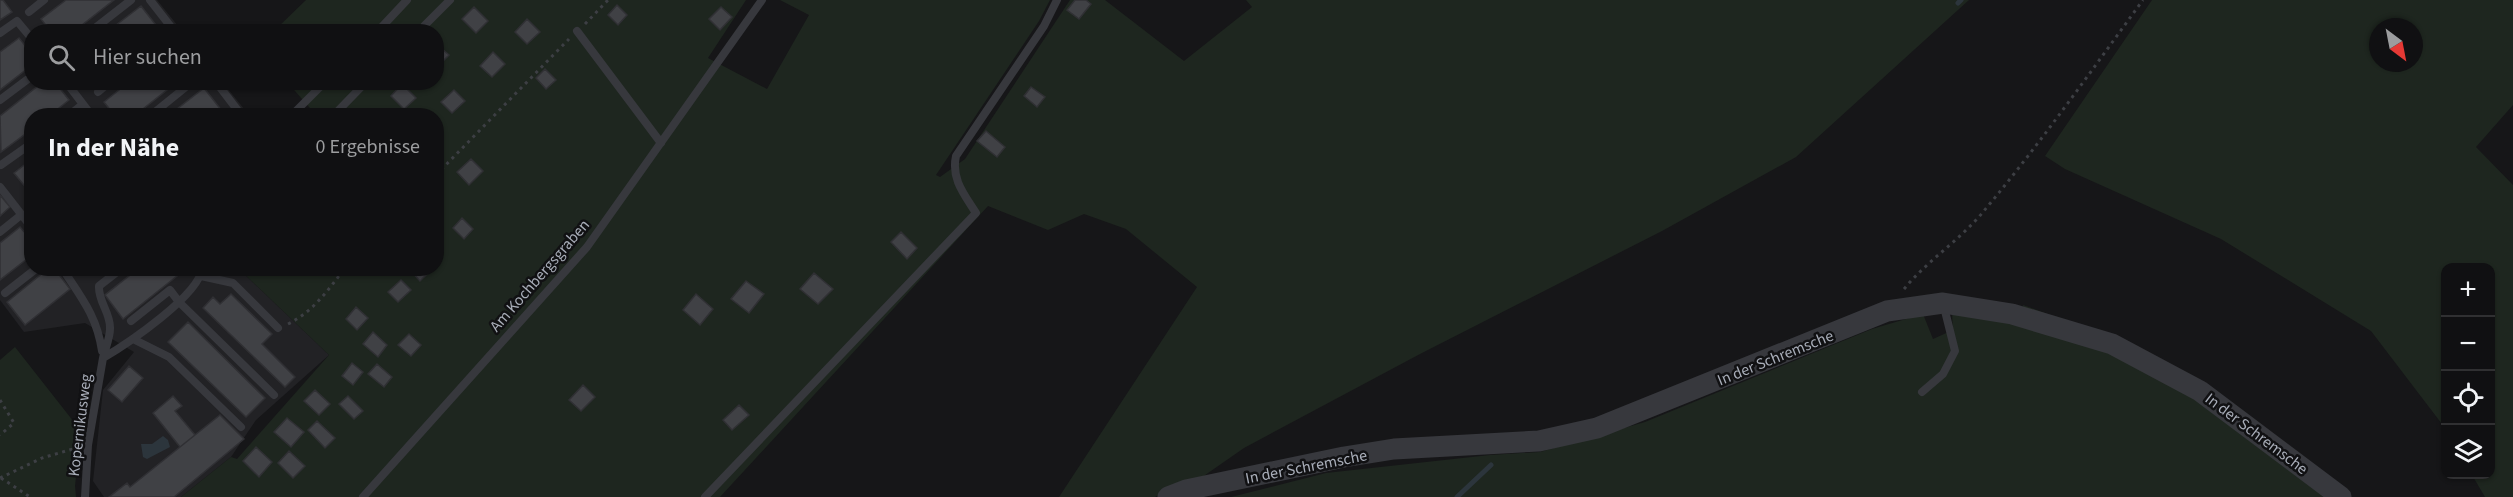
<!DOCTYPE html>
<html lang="de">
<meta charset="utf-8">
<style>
:root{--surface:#101012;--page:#19191b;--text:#f1f3f6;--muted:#9c9d9f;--line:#303032}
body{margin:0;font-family:"Source Sans 3",sans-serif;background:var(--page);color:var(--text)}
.controls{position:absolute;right:18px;bottom:18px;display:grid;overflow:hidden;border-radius:12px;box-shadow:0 2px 4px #0004}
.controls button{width:54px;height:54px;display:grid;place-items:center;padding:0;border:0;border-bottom:2px solid var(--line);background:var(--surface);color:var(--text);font:30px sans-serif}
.compass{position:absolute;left:2369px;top:18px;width:54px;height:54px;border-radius:50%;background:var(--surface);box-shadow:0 2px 4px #0004;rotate:148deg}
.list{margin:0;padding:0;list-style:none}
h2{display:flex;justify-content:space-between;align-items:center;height:78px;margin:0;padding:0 24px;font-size:26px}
h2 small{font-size:20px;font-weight:400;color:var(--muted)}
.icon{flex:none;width:33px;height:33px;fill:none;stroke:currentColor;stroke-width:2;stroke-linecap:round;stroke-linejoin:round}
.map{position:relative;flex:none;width:2513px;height:497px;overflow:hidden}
.search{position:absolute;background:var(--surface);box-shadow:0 2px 4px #0004;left:24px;top:24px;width:420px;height:66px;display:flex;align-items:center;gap:15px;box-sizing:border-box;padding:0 21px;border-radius:24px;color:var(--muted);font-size:22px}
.panel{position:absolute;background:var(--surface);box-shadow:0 2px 4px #0004;left:24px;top:108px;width:420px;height:168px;border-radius:24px}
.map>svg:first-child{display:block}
.built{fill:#222225}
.green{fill:#1e261f;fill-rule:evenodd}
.water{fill:#2c353c}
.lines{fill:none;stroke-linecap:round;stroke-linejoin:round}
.stream{stroke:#2c353c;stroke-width:5}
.building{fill:#404145;stroke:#303034;stroke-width:1.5}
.path{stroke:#3d3f44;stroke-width:3;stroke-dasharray:3 4.5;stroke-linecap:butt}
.service{stroke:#37383d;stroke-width:8}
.tertiary{stroke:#37383d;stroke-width:21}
.labels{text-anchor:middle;stroke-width:5;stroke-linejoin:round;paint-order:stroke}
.street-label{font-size:16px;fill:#a8adb8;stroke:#111113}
</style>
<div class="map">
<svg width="2513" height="497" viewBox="0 0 2513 497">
<rect width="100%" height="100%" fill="#161618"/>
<path class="built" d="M0 0H157L182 31 32 32V82L223 83 249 115 32 116V268L239 269 329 355 256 420 231 457 181 497H104L93 481 103 390 134 352 85 323 24 332 0 300Z"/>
<path class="green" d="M306 0H746L708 58 767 89 809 15 780 0H1050L1039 21 936 175 940 177 965 159 1070 0H1105L1184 61 1252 7 1246 0H1969L1796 157 1662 231 1420 354 1244 448 1198 480 1173 487 1155 497H1059L1197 287 1126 229 1084 214 1048 230 988 206 720 497H181L231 457 237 459 329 355 239 269 436 268V116L316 115 288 83 436 82V32L274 31Z
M2152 0H2513V105L2476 147 2513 185V497H2485L2472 475 2490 474V268H2446L2445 428 2371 331 2221 239 2065 169 2045 156ZM2378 27H2414V63H2378Z
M2023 305 2126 343 2350 497H1231L1326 473 1490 455 1540 452 1645 422 1872 329 1923 314 1933 339 1953 330 1952 313 2026 325Z
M15 347 81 431 75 486 76 497H0V360Z"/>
<path class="water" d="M163 436 168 440 170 447 147 459 143 457 141 444H152Z"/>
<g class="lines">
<path class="stream" d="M1958 3 1961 0
M1457 497 1491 465"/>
</g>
<path class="building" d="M0 0H3L12 12 0 20Z
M66 0H114L73 32H51L41 19Z
M1075 0H1086L1091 4 1079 19 1067 10Z
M617 5 627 15 618 25 608 15Z
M141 6 159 29 156 32H107Z
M474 7 488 21 476 33 462 19Z
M721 7 732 17 720 30 709 19Z
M527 19 540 32 527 44 515 32Z
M19 38 32 54V65L0 90V52Z
M441 48 449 55 438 66 436 53Z
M493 52 505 64 492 77 480 66Z
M545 69 556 80 546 89 536 78Z
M43 82H55L69 100 49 116H32V129L1 152 0 116Z
M129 82H177L134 116H115L104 102Z
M402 84 416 98 404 109 391 96Z
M1031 87 1045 97 1037 107 1024 96Z
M204 88 222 111 217 116H168Z
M454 90 465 101 452 113 441 102Z
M986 131 1005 147 997 157 977 141Z
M32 159V195L14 173Z
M471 159 483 171 469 185 457 172Z
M0 195 10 207 0 216Z
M462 218 473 229 464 239 453 228Z
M20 227 32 241V255L0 280V243Z
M901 232 917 248 907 259 891 242Z
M49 268H54L70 289 25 325 7 302Z
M139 268H187L123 319 105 295Z
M412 268H431L432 269 420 281 410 270Z
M814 273 833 289 818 304 800 289Z
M401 280 411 290 398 302 388 292Z
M746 281 764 294 749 313 731 299Z
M231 294 272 334 262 344 295 377 285 387 203 308 213 297 220 304Z
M696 294 713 309 700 325 683 310Z
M356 307 368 318 357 330 346 319Z
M188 322 265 398 246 417 168 342Z
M373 332 387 345 378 357 363 344Z
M409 334 421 345 411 356 398 345Z
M352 363 363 372 353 385 342 376Z
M377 364 392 377 384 387 368 374Z
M129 366 143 378 122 402 108 390Z
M583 385 595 397 581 411 569 400Z
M315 390 330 404 319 415 304 401Z
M173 396 182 406 175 411 195 435 180 447 153 413Z
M348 396 363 411 354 419 339 404Z
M739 405 749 415 732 430 723 420Z
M220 415 244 439 174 497H109L127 483 130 487Z
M287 418 304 432 291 447 274 432Z
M317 421 335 438 325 448 308 430Z
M256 447 272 462 259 477 243 461Z
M289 451 305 466 293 478 278 463Z"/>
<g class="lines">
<path class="path" d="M585 24 608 0
M436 175 569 39
M1904 289C1928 260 1960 240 1983 212 2040 144 2091 71 2143 0
M288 324C314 311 328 290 345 268
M0 400 14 423 0 435
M0 478 42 458 76 448
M1 478 30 497"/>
<path class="service" d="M150 0 175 32
M29 12 44 0
M577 31 661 143
M90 32 131 0
M377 32 407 0
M418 32 450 0
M0 33 17 21 32 39
M66 82 92 116
M216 82 242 116
M98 92 110 82
M0 100 32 76
M68 116 83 104
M150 116 192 82
M291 116 325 82
M333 116 366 82
M1 165 32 143
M0 187 32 228
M0 232 21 215
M62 268C81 297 97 316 102 351
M201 276 233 283 278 328
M5 293 37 268
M131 321 170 290 179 302 274 395
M133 339 169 357 241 427
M103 358C105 349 110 338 110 329 111 313 98 302 99 286L122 268
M1922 392 1943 374 1955 351 1943 303
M85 497 88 445 103 358C127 344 200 295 202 268
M363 497 587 247 762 0
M705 497 976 213C964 194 951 179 956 156L1044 26 1057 0"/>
<path class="tertiary" d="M1168 497 1186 490 1344 457 1394 449 1539 441 1597 428 1887 311 1943 303 2012 314 2112 344 2200 391 2341 497"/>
</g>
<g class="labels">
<g class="street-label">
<text transform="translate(539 275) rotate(-49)" y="6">Am Kochbergsgraben</text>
<text transform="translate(1775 357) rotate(-22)" y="6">In der Schremsche</text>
<text transform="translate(79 425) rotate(-83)" y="6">Kopernikusweg</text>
<text transform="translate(2257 433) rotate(37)" y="6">In der Schremsche</text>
<text transform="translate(1306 466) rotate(-11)" y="6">In der Schremsche</text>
</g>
</g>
</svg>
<div class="controls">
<button>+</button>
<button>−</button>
<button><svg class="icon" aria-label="locate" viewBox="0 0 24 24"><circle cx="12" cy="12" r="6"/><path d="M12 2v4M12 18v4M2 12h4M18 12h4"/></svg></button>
<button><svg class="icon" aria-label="layers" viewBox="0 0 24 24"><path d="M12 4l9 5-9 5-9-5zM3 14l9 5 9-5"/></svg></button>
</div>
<svg class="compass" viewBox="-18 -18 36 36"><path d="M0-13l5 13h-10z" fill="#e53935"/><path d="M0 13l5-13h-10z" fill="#9c9d9f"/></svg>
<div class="search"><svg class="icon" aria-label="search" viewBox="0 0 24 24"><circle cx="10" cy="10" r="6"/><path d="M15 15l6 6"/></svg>Hier suchen</div>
<section class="panel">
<h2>In der Nähe<small>0 Ergebnisse</small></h2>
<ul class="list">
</ul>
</section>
</div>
